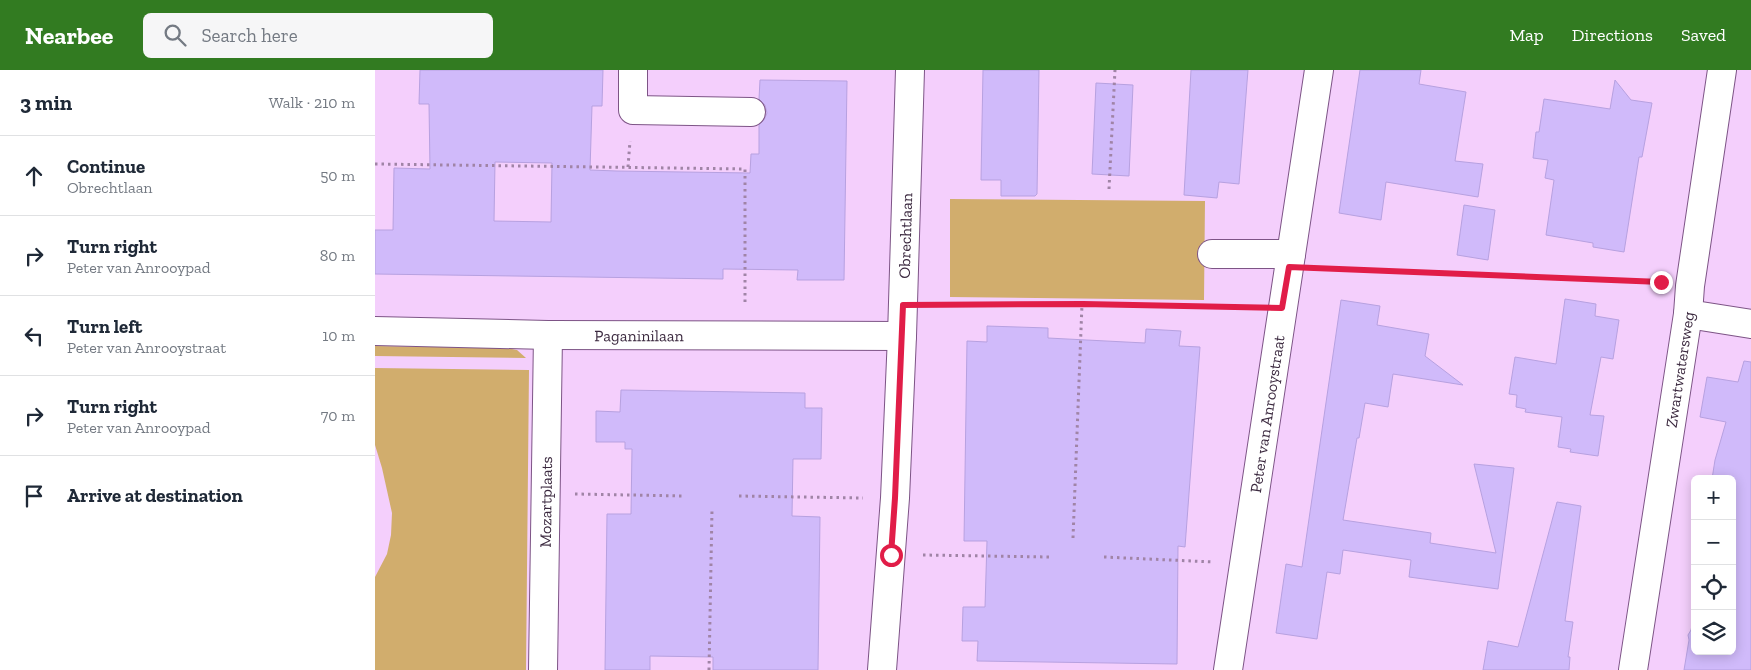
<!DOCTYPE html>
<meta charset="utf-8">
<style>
:root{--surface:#fff;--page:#f6f6f7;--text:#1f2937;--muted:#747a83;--line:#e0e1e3;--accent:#327b21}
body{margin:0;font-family:"Zilla Slab",serif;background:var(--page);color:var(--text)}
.controls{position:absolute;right:15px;bottom:15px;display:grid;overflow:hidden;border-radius:8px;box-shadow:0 2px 12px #0003}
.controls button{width:45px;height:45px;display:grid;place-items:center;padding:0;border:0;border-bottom:1px solid var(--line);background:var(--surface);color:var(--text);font:25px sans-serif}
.stop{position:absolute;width:15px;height:15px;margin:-11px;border:4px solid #e11d48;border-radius:50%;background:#fff}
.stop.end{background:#e11d48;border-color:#fff;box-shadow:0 1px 5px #0008}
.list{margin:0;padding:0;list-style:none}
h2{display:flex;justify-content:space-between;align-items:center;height:65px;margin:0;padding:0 20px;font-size:21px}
h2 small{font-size:16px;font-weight:400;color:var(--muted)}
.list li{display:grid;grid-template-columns:32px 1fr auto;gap:15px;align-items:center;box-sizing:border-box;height:80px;padding:0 20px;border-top:1px solid var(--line)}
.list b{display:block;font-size:19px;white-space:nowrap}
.list p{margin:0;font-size:16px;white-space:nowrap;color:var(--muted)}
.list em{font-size:16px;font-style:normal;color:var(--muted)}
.icon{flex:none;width:28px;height:28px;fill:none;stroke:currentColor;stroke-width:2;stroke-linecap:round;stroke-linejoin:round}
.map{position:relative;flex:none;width:1376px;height:600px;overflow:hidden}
header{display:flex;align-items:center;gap:30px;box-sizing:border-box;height:70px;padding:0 25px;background:var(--accent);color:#fff}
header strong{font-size:24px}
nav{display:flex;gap:28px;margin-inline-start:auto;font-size:18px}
.search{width:350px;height:45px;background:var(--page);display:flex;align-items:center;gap:12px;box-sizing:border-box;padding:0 18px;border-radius:8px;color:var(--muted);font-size:19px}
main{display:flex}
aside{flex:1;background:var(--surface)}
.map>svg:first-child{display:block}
.green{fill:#d1ad6d}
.building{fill:#d0bafa;stroke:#b7a1e0;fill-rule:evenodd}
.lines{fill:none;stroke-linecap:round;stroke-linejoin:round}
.minor-casing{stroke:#7d5486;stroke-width:30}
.path{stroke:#a084a6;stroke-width:3;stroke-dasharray:2.5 4;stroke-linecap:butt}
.minor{stroke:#fff;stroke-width:28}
.route{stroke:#e11d48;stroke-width:6}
.labels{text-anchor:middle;stroke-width:4;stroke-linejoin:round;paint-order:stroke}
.street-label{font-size:16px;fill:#3b293f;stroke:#f6e3fa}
</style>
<header>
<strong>Nearbee</strong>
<div class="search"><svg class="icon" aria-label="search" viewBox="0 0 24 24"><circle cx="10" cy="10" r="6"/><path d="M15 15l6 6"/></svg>Search here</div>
<nav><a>Map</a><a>Directions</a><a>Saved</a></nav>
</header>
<main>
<aside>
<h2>3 min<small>Walk · 210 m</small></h2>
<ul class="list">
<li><svg class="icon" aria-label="ahead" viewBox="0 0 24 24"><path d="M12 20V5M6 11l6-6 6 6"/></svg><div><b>Continue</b><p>Obrechtlaan</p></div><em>50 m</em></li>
<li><svg class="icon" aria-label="right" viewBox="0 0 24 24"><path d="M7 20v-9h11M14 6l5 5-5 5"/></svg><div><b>Turn right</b><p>Peter van Anrooypad</p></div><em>80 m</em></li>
<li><svg class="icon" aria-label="left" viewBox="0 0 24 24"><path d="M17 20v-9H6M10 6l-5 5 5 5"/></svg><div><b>Turn left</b><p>Peter van Anrooystraat</p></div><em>10 m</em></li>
<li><svg class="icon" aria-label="right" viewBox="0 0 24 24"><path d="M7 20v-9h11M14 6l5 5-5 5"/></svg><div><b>Turn right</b><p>Peter van Anrooypad</p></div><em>70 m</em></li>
<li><svg class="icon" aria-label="arrive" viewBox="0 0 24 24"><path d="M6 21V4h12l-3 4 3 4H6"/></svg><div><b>Arrive at destination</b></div></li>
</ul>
</aside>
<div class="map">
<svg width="1376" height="600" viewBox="0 0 1376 600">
<rect width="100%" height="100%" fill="#f4cffc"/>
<path class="green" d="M575 129 830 131 829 230 575 227Z
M0 276 131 278 142 280 151 288 0 286Z
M0 298 154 300 151 600H0V507L12 484 16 465 17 443 7 398 0 375Z"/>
<path class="building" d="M45 0H228L227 36H217L215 100 242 101 375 103 376 84H384V55L389 50 392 43 390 35 384 29 385 10 472 11 469 210H422L423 200 348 199V209L0 204V160H18L19 98 55 99 54 34H44ZM120 92 177 93 176 152 119 151Z
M608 0H664L662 124 660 126H626V110H606Z
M816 0H873L864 114 844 112 842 128 809 125Z
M985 0H1046L1044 14 1091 22 1080 91 1108 94 1103 127 1011 112 1006 150 964 143Z
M1240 10 1256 30 1277 33 1267 87H1264L1249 182 1218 177V173L1171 165 1179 110 1170 108 1173 90 1158 88 1161 62H1164L1169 29 1235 39Z
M721 13 758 15 754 106 717 104Z
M1089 135 1120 140 1113 190 1082 185Z
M1190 229 1221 234 1220 246 1244 250 1238 289 1226 287 1215 345 1229 346 1223 386 1195 382 1196 379 1183 377 1187 347 1150 342 1151 339 1141 337 1142 325 1134 324 1140 287 1181 294Z
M966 230 1005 236 1002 255 1054 264 1050 286 1088 315 1018 304 1013 337 990 333 984 368H982L968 450 1056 463 1055 473 1121 483 1099 394 1139 398 1123 519 1034 507 1036 490 968 480 965 504 952 502 942 569 901 563 911 494 927 497Z
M612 256 673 258V268L770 273 771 259 806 261 804 276 825 277 810 477 803 476 802 594 602 591 603 571H587L588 537H610L612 471H589L592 271 612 272Z
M1369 291 1376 292V600H1309L1314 570 1313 565 1316 560 1320 543V581H1357V409H1337L1340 390 1351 352 1325 347 1332 307 1363 312Z
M246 320 430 323V338H447L446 389H418L417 446 445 447 443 600H338V587L275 586V600H230L232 444H256L257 379H250V372H221V341L245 342Z
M1182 432 1206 436 1190 551 1198 552 1193 587H1195L1194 600H1108L1113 571 1143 577Z"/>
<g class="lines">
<defs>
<g id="minor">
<path d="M258 0V40L376 42"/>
<path d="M837 184H916"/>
<path d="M1313 244 1376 254"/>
<path id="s1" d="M0 261 173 265 527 266"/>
<path id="s2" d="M168 600 173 265"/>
<path id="s3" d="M507 600 520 428 527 266 535 0"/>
<path id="s4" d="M853 600 944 0"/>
<path id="s5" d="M1258 600 1313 244 1315 216 1347 0"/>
</g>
</defs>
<use href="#minor" class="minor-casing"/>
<path class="path" d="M0 94 370 99V236
M253 97 255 71
M734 119 740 0
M945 198 1283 212
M558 235 707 234 877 237
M200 424 309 426
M364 426 488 428
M698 468 707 234
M548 485 674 487
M729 487 839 492
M334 600 337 439"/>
<use href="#minor" class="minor"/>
</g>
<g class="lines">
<path class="route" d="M516 485 520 428 528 235 708 234 907 238 914 197 1286 212"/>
</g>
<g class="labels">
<g class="street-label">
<text dy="6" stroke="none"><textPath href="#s3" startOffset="435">Obrechtlaan</textPath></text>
<text dy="6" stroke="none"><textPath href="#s1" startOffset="264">Paganinilaan</textPath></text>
<text dy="6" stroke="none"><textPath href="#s5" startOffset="304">Zwartwatersweg</textPath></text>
<text dy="6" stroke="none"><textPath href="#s4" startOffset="259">Peter van Anrooystraat</textPath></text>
<text dy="6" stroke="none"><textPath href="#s2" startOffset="168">Mozartplaats</textPath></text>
</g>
</g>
</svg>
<div class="controls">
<button>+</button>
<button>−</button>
<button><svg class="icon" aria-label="locate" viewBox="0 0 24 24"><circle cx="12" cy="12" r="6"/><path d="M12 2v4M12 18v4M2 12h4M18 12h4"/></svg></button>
<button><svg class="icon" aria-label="layers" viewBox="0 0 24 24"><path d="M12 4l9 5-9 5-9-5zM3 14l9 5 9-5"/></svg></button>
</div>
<div class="stop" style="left:516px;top:485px"></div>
<div class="stop end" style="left:1286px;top:212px"></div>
</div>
</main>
